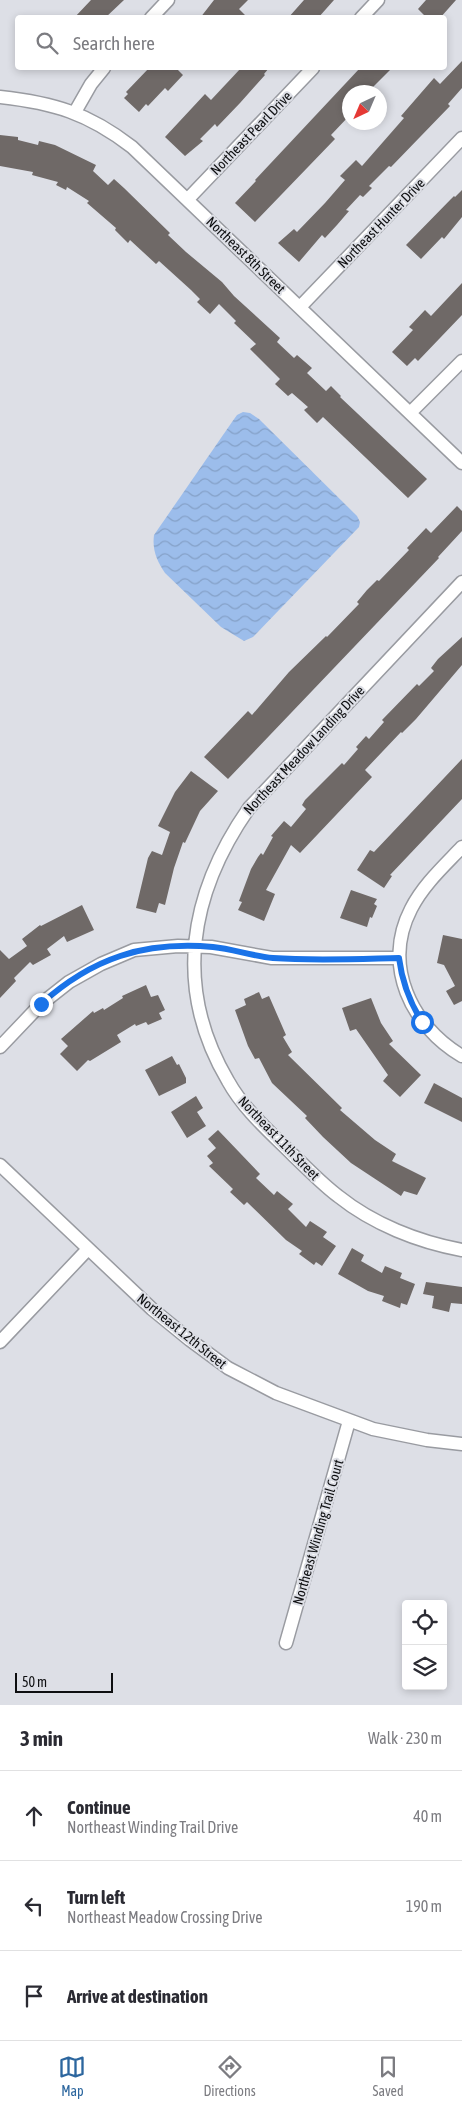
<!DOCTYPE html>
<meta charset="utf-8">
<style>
:root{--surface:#fff;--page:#f2f2f3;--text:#2b2b33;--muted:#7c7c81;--line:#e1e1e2;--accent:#2c669e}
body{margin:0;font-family:"Asap Condensed",sans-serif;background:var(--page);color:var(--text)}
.controls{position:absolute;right:15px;bottom:15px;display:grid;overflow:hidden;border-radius:5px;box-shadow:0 2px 8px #0003}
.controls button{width:45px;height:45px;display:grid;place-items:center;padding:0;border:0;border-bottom:1px solid var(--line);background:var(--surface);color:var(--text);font:25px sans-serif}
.compass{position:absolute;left:342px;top:85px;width:45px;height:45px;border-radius:50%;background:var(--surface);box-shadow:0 2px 8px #0003;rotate:224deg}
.scale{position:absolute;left:15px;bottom:12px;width:98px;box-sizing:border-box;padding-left:5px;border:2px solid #0e0f11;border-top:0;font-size:14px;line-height:18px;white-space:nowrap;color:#0e0f11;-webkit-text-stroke:4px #dddfe6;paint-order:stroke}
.stop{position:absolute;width:15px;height:15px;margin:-11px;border:4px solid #1a73e8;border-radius:50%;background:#fff}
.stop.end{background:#1a73e8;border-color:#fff;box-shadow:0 1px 5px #0008}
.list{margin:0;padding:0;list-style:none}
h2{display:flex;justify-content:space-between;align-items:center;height:65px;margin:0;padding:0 20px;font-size:21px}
h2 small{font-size:16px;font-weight:400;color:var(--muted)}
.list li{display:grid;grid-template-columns:32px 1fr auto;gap:15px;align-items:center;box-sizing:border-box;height:90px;padding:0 20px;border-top:1px solid var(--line)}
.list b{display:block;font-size:19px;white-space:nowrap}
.list p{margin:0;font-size:16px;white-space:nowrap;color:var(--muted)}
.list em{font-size:16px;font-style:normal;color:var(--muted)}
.icon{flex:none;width:28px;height:28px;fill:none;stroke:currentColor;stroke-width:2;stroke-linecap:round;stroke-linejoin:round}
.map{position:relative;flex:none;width:462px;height:1705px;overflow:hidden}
.search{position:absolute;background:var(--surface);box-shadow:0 2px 8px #0003;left:15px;right:15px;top:15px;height:55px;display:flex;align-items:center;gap:12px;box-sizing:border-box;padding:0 18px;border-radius:5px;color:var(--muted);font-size:19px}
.sheet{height:335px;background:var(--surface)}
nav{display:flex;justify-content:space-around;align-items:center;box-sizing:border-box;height:70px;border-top:1px solid var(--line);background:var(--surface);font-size:14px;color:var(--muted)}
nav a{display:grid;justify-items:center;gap:2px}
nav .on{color:var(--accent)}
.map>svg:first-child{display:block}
.water{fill:url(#water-waves)}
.building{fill:#6f6967}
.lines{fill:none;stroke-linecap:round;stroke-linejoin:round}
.minor-casing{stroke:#999ba1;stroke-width:15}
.minor{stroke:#fff;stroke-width:12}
.route{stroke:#1a73e8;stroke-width:6}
.labels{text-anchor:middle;stroke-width:4;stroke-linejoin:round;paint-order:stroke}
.street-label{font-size:14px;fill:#0e0f11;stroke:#dddfe6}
</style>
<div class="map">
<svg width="462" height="1705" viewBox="0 0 462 1705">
<defs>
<pattern id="water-waves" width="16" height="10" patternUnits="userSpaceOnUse" patternTransform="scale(1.25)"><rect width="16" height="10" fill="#9cbdeb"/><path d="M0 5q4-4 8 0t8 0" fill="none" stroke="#85a1c8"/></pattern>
</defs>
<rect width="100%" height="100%" fill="#dddfe6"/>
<path class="water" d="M243 412 250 413 259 419 357 516 360 522 359 527 253 637 244 641 221 627 165 573C157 561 152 550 154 535L232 422 237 415Z"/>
<path class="building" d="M91 0H124L105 18H74Z
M214 0H248L239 9 248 18H200Z
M304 0H334L318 18H288Z
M426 0H456L440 18H427L418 9Z
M462 61V88L448 104 450 106 391 167 389 166 369 186 372 188 363 197 360 195 346 210 349 211 337 225 325 238 322 235 299 262 278 243 294 229 297 232 325 203 345 180 340 176 356 160 362 166 404 118 401 116 434 78 440 84Z
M149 68H176L183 75 168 91 165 88 148 106 146 104 139 112 124 98 128 94 126 92Z
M241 68H269L264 74 265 75 240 103 217 127 215 124 200 139 203 141 185 156 165 137 205 94 211 100Z
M360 68H392L368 92H350V115L331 135 335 139 255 222 235 203 256 181 255 180Z
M0 135 18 137V140L38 145 39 141 55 145 96 165 93 171 108 185 114 179 124 188 170 233 168 235 186 252 222 282 234 296 280 338 277 342 294 358 297 355 312 368 307 373 326 391 331 386 341 396 340 397 427 479 408 498 323 417 317 423 304 410 308 407 292 393 288 396 275 384 280 379 250 349 256 344 234 323 236 321 219 304 210 314 197 302 200 299 191 290 159 261 156 264 130 240 128 243 115 230 116 228 87 203 89 201 67 187 66 190 56 185 58 182 32 175 33 172 0 166Z
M462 190V217L444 239 442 237 421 259 406 245 451 199 454 196 455 197Z
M462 283V315L418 361 415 358 407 366 392 352 413 330 409 327 425 310 431 316Z
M457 506 462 511V531L438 557 439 558 228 779 204 757 248 711 252 715 289 672 326 636 327 637 359 604 357 602 367 590 377 580 379 581 409 550 407 548 426 528 431 533Z
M462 637V665L416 719 402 733 401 732 365 770 372 777 300 853 291 845 266 890 275 894 264 921 238 910 242 902 239 901 251 869 258 857 261 853 263 855 273 837 271 836 284 821 291 827 306 809 302 805 305 800 342 763 344 765 358 749 356 747 366 736 369 739 384 722 382 720 417 684 419 686 434 671 431 668 438 659Z
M462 759V799L390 875 392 876 384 888 357 870 370 850 374 852Z
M191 771 218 791 200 811 185 843 183 842 174 868 165 905 159 903 156 913 136 908 148 858 152 851 162 855 170 832 158 826 175 792Z
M351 890 377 899 374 904 377 906 372 918 370 917 367 927 340 918Z
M82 905 94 930 67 942 64 936 47 949 51 955 33 965 30 962 14 978 16 981 0 998V950L9 959 27 946 22 939 40 925 41 926Z
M443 935 462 939V1001L454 1005 446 991 455 986 444 965 437 963Z
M146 985 151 997 158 995 165 1010 159 1013 162 1019 148 1025 146 1022 136 1026 135 1024 117 1035 121 1042 90 1061 88 1060 77 1071 60 1054 68 1046 61 1039 93 1011 94 1013 103 1008 104 1010 123 998 122 996Z
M259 992 262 999 269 996 286 1035 283 1037 292 1052 288 1055 342 1108 340 1110 375 1140 396 1154 392 1161 426 1178 417 1195 404 1191 401 1196 351 1163 323 1137 305 1118 307 1116 272 1083 259 1058 255 1059 248 1046 235 1010 246 1005 244 999Z
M371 998 381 1023 393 1041 389 1044 421 1075 400 1097 383 1081 388 1075 356 1029 350 1031 342 1008Z
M172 1056 177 1065 179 1064 186 1078V1083L159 1096 145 1070Z
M434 1083 462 1098V1122L424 1103Z
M196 1096 203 1108 197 1112 206 1126 187 1138 171 1112Z
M218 1130 260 1174 256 1178 274 1195 277 1191 293 1204 288 1209 306 1227 310 1221 327 1232 323 1237 336 1246 322 1266 316 1262 314 1265 299 1254 302 1251 286 1240 247 1202 244 1205 230 1192 233 1189 209 1166 213 1163 207 1156 216 1148 208 1139Z
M352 1248 364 1255 361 1261 382 1273 385 1266 402 1273 400 1278 415 1284 407 1305 401 1303 400 1308 382 1301 384 1296 368 1291 338 1274Z
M426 1282 462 1287V1304L451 1303 449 1312 432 1308 434 1296 423 1294Z"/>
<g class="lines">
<defs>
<path id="minor" d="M151 18 168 0
M361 18 378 0
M0 97C54 103 88 113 132 147L462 463
M75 112 91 84 104 68
M188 199 313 68
M300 307 462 138
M410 413 462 361
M462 582 249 808C189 894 173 988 228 1081 244 1110 270 1132 293 1155 308 1169 322 1184 338 1196 373 1224 418 1242 462 1250
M462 847C444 866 423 885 411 909 382 965 411 1026 462 1056
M0 1047 41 1004 69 982 101 964 134 950 178 946 211 947 272 958H399
M0 1165 152 1309 190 1340 228 1368 276 1393 373 1429 427 1440 462 1444
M0 1342 88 1249
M286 1643 349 1421"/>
</defs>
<use href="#minor" class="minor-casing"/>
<use href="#minor" class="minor"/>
</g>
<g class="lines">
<path class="route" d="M41 1004C92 958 144 941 213 947 233 949 252 956 273 958 314 961 357 959 399 958 402 982 409 1001 422 1022"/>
</g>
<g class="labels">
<g class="street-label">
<text transform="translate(251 133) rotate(-46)" y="5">Northeast Pearl Drive</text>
<text transform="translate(381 223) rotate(-46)" y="5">Northeast Hunter Drive</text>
<text transform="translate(246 255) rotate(44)" y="5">Northeast 8th Street</text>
<text transform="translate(304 750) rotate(-47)" y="5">Northeast Meadow Landing Drive</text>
<text transform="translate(279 1138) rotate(46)" y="5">Northeast 11th Street</text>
<text transform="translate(182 1331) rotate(39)" y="5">Northeast 12th Street</text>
<text transform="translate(318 1532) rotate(-74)" y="5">Northeast Winding Trail Court</text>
</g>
</g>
</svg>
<div class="controls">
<button><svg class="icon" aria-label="locate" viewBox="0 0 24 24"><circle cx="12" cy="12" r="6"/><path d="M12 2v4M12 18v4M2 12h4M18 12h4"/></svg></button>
<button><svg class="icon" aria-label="layers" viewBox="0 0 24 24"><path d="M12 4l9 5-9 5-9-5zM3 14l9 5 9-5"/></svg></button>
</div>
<svg class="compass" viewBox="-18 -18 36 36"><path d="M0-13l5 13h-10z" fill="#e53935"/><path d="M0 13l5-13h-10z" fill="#7c7c81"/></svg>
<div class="scale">50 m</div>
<div class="stop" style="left:422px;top:1022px"></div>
<div class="stop end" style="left:41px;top:1004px"></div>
<div class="search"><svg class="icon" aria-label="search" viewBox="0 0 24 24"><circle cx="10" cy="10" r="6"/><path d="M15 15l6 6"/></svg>Search here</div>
</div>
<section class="sheet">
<h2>3 min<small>Walk · 230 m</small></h2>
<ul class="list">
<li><svg class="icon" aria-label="ahead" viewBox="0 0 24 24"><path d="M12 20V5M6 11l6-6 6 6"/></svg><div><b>Continue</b><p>Northeast Winding Trail Drive</p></div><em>40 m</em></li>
<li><svg class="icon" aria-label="left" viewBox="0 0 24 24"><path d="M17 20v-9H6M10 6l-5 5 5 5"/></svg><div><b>Turn left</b><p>Northeast Meadow Crossing Drive</p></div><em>190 m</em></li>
<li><svg class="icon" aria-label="arrive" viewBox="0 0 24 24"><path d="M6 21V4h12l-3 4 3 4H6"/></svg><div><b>Arrive at destination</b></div></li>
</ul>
</section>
<nav>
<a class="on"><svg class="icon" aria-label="map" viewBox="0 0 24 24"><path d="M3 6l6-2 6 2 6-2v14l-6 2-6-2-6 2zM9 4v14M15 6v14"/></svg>Map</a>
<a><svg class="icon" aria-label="directions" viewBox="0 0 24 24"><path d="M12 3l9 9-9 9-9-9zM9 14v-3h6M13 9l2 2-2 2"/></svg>Directions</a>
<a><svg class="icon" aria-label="saved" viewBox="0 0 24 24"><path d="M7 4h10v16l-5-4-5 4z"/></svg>Saved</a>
</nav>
